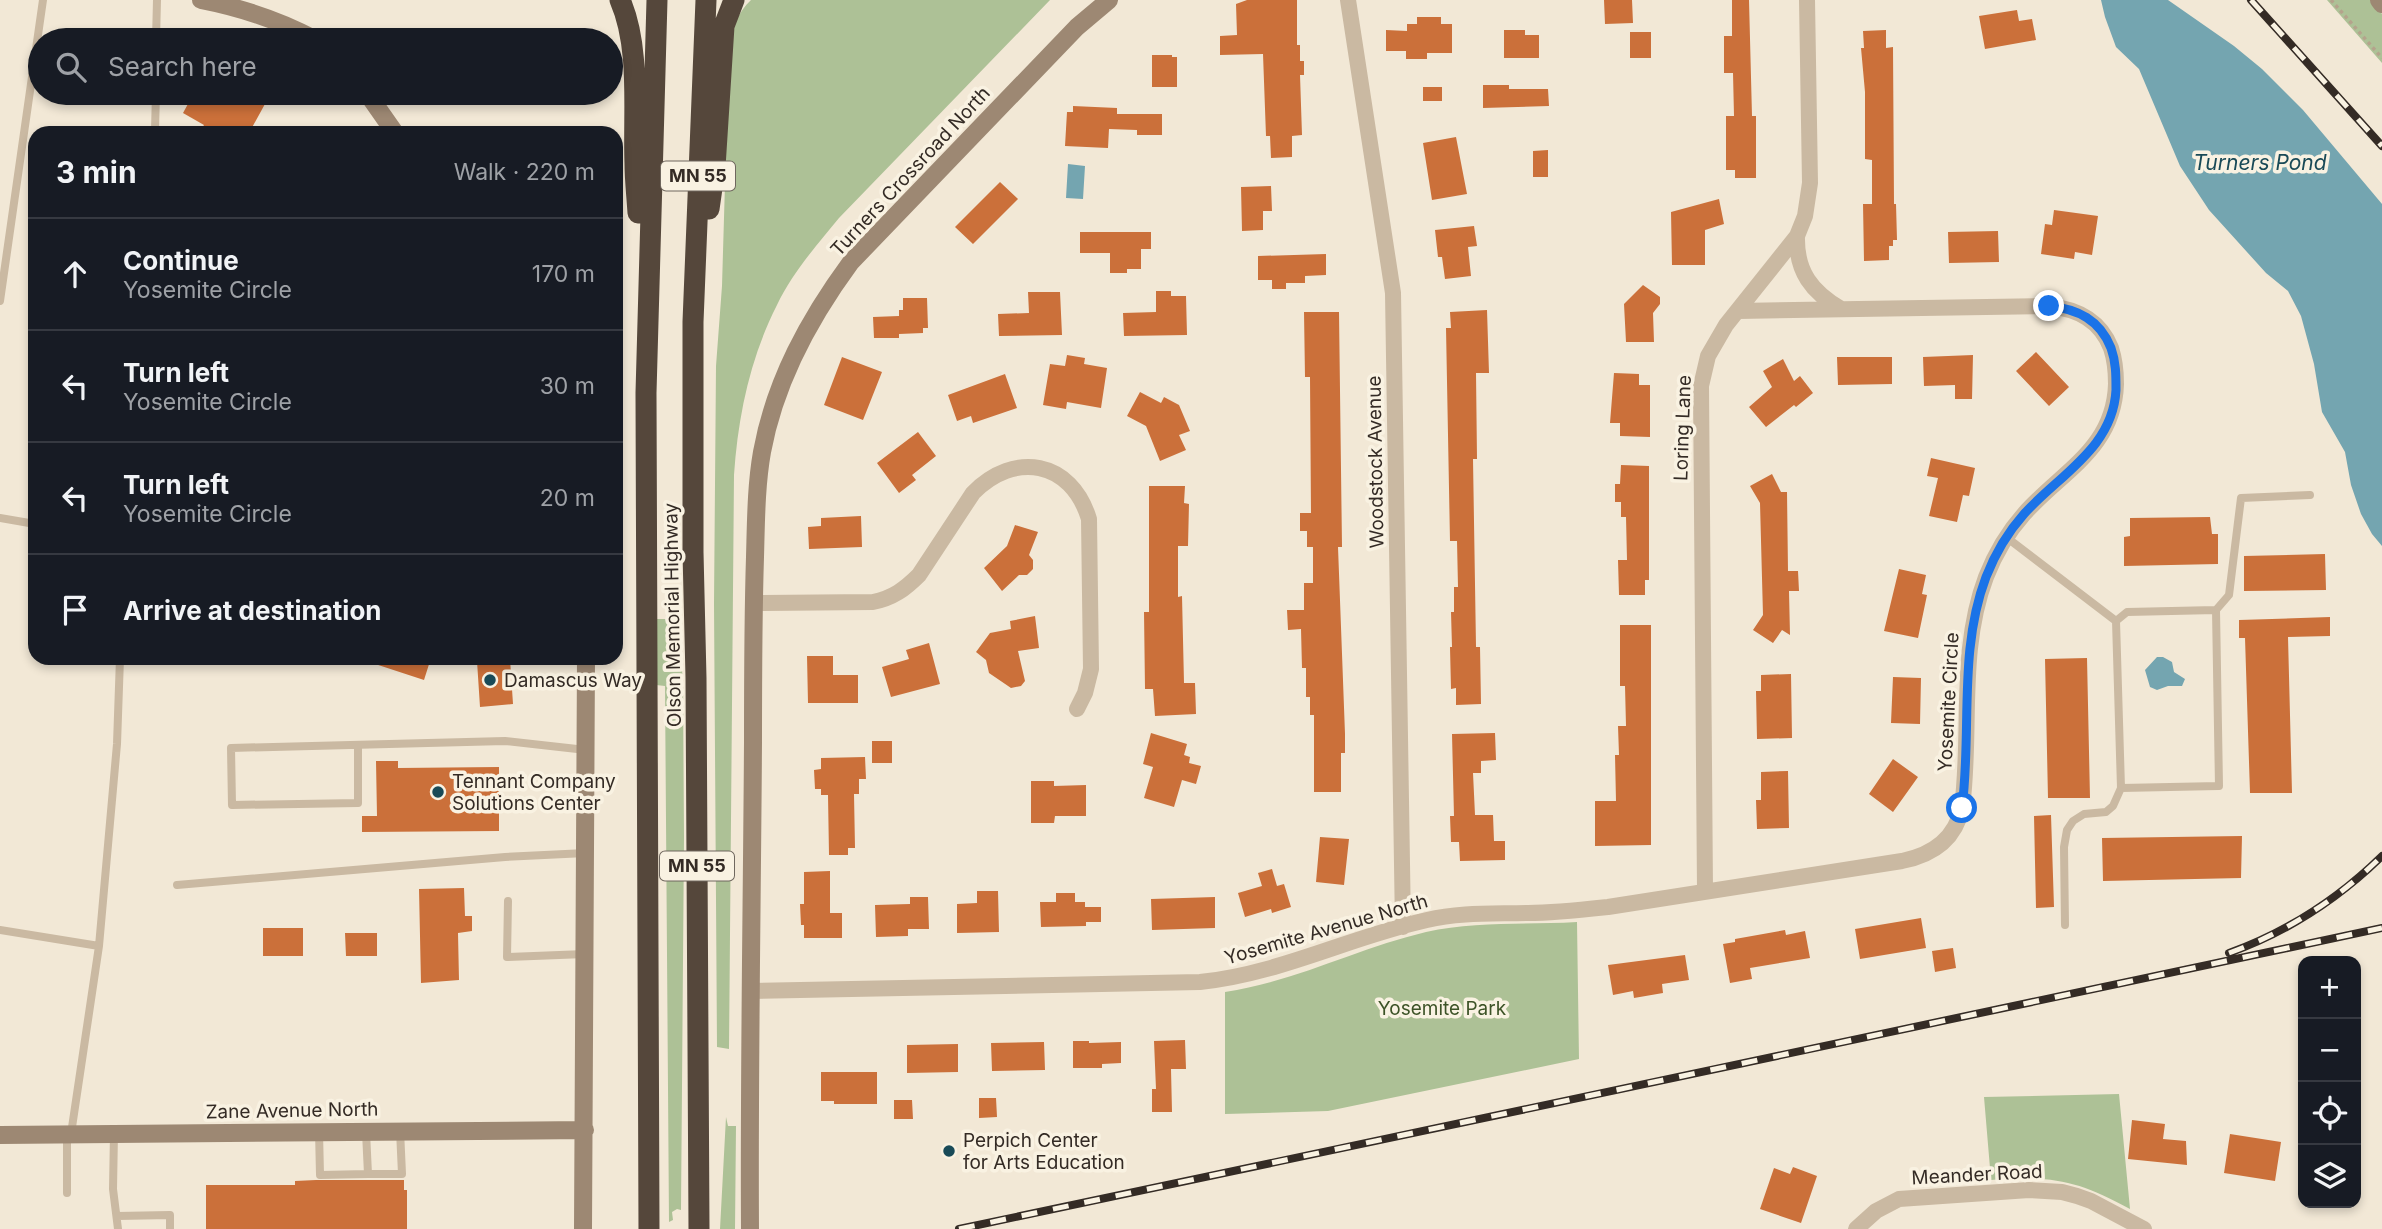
<!DOCTYPE html>
<meta charset="utf-8">
<style>
:root{--surface:#171b24;--page:#242831;--text:#f1f3f6;--muted:#9ea1a6;--line:#363941}
body{margin:0;font-family:Inter,sans-serif;background:var(--page);color:var(--text)}
.controls{position:absolute;right:21px;bottom:21px;display:grid;overflow:hidden;border-radius:14px;box-shadow:0 4px 10px #0003}
.controls button{width:63px;height:63px;display:grid;place-items:center;padding:0;border:0;border-bottom:2px solid var(--line);background:var(--surface);color:var(--text);font:35px sans-serif}
.stop{position:absolute;width:21px;height:21px;margin:-16px;border:5px solid #1a73e8;border-radius:50%;background:#fff}
.stop.end{background:#1a73e8;border-color:#fff;box-shadow:0 2px 7px #0008}
.list{margin:0;padding:0;list-style:none}
h2{display:flex;justify-content:space-between;align-items:center;height:91px;margin:0;padding:0 28px;font-size:30px}
h2 small{font-size:23px;font-weight:400;color:var(--muted)}
.list li{display:grid;grid-template-columns:46px 1fr auto;gap:21px;align-items:center;box-sizing:border-box;height:112px;padding:0 28px;border-top:2px solid var(--line)}
.list b{display:block;font-size:26px;white-space:nowrap}
.list p{margin:0;font-size:23px;white-space:nowrap;color:var(--muted)}
.list em{font-size:23px;font-style:normal;color:var(--muted)}
.icon{flex:none;width:38px;height:38px;fill:none;stroke:currentColor;stroke-width:2;stroke-linecap:round;stroke-linejoin:round}
.map{position:relative;flex:none;width:2382px;height:1229px;overflow:hidden}
.search{position:absolute;background:var(--surface);box-shadow:0 4px 10px #0003;left:28px;top:28px;width:595px;height:77px;display:flex;align-items:center;gap:18px;box-sizing:border-box;padding:0 24px;border-radius:38px;color:var(--muted);font-size:26px}
.panel{position:absolute;background:var(--surface);box-shadow:0 4px 10px #0003;left:28px;top:126px;width:595px;height:539px;border-radius:21px}
.map>svg:first-child{display:block}
.green{fill:#adc196}
.water{fill:#74a5b0}
.building{fill:#cb703a}
.lines{fill:none;stroke-linecap:round;stroke-linejoin:round}
.path{stroke:#b5a38c;stroke-width:3.5;stroke-dasharray:3.5 3.5;stroke-linecap:butt}
.lane{stroke:#cab9a2;stroke-width:8}
.street{stroke:#cab9a2;stroke-width:16}
.secondary{stroke:#9d8873;stroke-width:18}
.highway{stroke:#55473b;stroke-width:21}
.rail-casing{stroke:#342b25;stroke-width:8}
.rail{stroke:#f9f2e2;stroke-width:5;stroke-dasharray:16;stroke-linecap:butt}
.route{stroke:#1a73e8;stroke-width:9}
.poi-dot{fill:#194a57;stroke:#f9f2e2;stroke-width:2.5}
.labels{text-anchor:middle;stroke-width:7;stroke-linejoin:round;paint-order:stroke}
.shield{fill:#f9f2e2;stroke:#6f675e;stroke-width:2}
.shield-label{font-size:18px;font-weight:bold;fill:#342b25}
.street-label{font-size:19px;fill:#342b25;stroke:#f9f2e2}
.poi-label{font-size:19px;fill:#342b25;stroke:#f9f2e2;text-anchor:start}
.park-label{font-size:19px;fill:#3d5327;stroke:#f9f2e2}
.water-label{font-size:21px;font-style:italic;fill:#194a57;stroke:#f9f2e2}
</style>
<div class="map">
<svg width="2382" height="1229" viewBox="0 0 2382 1229">
<rect width="100%" height="100%" fill="#f2e8d6"/>
<path class="green" d="M751 0H1050L839 218C817 245 792 273 777 305 750 358 738 416 734 475L729 1049 717 1047 714 604 716 366 722 286 729 47C731 29 738 12 751 0Z
M2327 0H2373L2382 14V63Z
M657 619H678L683 683 684 837 681 1210 677 1209 672 1212 673 1220 669 1222 665 686 656 685Z
M1577 922 1579 1059 1328 1111 1225 1114V992C1294 982 1358 948 1426 932 1475 921 1527 925 1577 922Z
M2119 1094 2130 1209C2078 1180 2050 1175 1991 1180L1984 1097Z
M726 1117 728 1126H736L735 1229H720Z"/>
<path class="water" d="M2101 0H2168L2234 46 2262 69 2303 110 2382 204V546L2372 534 2361 514 2351 485 2345 452 2322 412 2314 364 2301 316 2288 291 2266 273 2209 210 2180 166 2139 69 2116 47 2105 17Z
M1068 164 1085 166 1083 199 1066 198Z
M2157 657H2163L2172 662 2174 672 2185 679 2182 686H2168L2157 690 2150 687 2145 670Z"/>
<path class="building" d="M1247 0H1297V45H1300V61H1304V75H1300L1302 135 1292 136V157L1271 158 1270 136H1266L1263 54 1220 55V36L1237 35 1236 4Z
M1604 0H1632L1633 23 1605 24Z
M1732 0H1749L1752 116H1756V178H1735V170H1726V116H1734L1733 73H1724V36H1732Z
M2017 10 2019 21 2032 19 2036 40 1985 49 1979 16Z
M1417 17H1441V24H1452V53H1427V59H1406V51H1386V30L1407 31V24H1417Z
M1504 30H1525V35H1539V58H1504Z
M1886 30V48L1893 47 1894 204H1896L1897 240H1893V246H1889V260L1864 261 1863 204H1872V160L1865 159V92L1861 48H1864L1863 31Z
M1630 32H1651V58H1630Z
M1152 55H1172V57H1177V87H1152Z
M1483 85H1509V89H1548L1549 106 1483 108Z
M1423 87H1442V101H1423Z
M194 93H271L249 133H199L204 125 183 113Z
M1073 106 1117 108V114H1162V135H1137V130L1109 129 1108 148 1065 146 1067 112H1073Z
M1456 137 1467 194 1432 200 1423 143Z
M1548 150V177H1533V151Z
M1000 182 1018 199 973 244 955 227Z
M1271 186 1272 211H1263V230L1242 231 1241 187Z
M1719 199 1724 224 1705 230V265H1672L1671 212Z
M2054 210 2098 216 2092 255 2075 252 2074 259 2041 254 2045 224 2052 225Z
M1474 226 1477 246 1468 247 1471 276 1445 279 1442 257H1438L1435 230Z
M1998 231 1999 262 1949 263 1948 232Z
M1080 232H1151V249H1141V269H1127V273H1110V253H1080Z
M1326 254V275L1305 276V283H1286V289H1272V280H1258V256Z
M1643 285 1660 297V304L1653 313 1654 342H1626L1624 304Z
M1156 291H1171V296H1186L1187 335 1124 336 1123 313 1156 312Z
M1028 292H1060L1062 335 999 336 998 314 1029 313Z
M903 298H927L928 328H923V333L899 334V338H874L873 317 899 316V310H903Z
M1487 310 1489 373H1476L1477 459H1473L1476 647H1480L1481 704 1456 705V688L1451 689 1450 647H1452L1451 612H1454V587H1458L1457 541H1450L1446 328H1451L1450 312Z
M1304 312H1339L1342 547H1338L1345 734V753H1341V792H1314V715H1310V697H1306V668H1302L1301 629 1288 630 1287 610H1304V583H1313V547H1307V531H1300V513H1311L1310 377H1305Z
M2036 352 2069 387 2049 406 2016 371Z
M1067 355 1085 358 1084 364 1107 368 1101 408 1067 402 1066 409 1043 405 1050 364 1065 366Z
M1973 355 1972 399H1955V385L1924 386 1923 357Z
M842 357 882 372 863 420 824 405Z
M1837 357H1892V384L1838 385Z
M1783 359 1794 381 1800 376 1813 393 1796 407 1794 405 1766 427 1749 407 1772 387 1763 371Z
M1614 373 1639 374V385H1650V437L1620 436V423H1610Z
M1005 374 1017 408 973 423 971 416 957 421 948 395Z
M1140 392 1161 403 1164 397 1179 405 1190 431 1179 435 1186 450 1160 461 1146 426 1127 416Z
M918 432 936 456 912 475 916 480 899 493 877 463Z
M1931 458 1975 468 1969 496 1963 495 1957 522 1929 516 1938 478 1927 476Z
M1621 465 1649 466V580H1645V595H1619L1618 560H1627L1626 517H1621V502H1615V484H1620Z
M1772 474 1781 492H1787L1788 571H1798L1799 591H1789L1790 635 1782 630 1773 643 1753 630 1763 615 1760 503 1750 486Z
M1149 486H1185L1184 503 1189 504 1188 546H1178V597L1182 596 1184 683H1195L1196 714 1155 716 1153 689H1145L1144 612H1149Z
M861 516 862 547 809 549 808 527 821 526V518Z
M2210 517 2212 534H2218V564L2124 566V537L2130 536V518Z
M1015 525 1038 532 1029 555 1033 560V569L1027 575H1019L1002 591 984 568 1007 546Z
M2325 554 2326 590 2244 591V556Z
M1899 569 1926 575 1922 594 1927 595 1918 638 1884 631Z
M1035 616 1039 648 1018 651 1025 681 1021 686 1011 688 989 673 986 660 976 652 990 633 1011 629 1010 621Z
M2330 617V636L2288 637 2292 793H2250L2245 638H2239V620Z
M1620 625H1651V845L1595 846V801H1616L1615 755H1619L1618 726H1626L1625 686H1620Z
M929 643 940 684 891 697 882 667 909 659 906 650Z
M807 656H833V675H858V703H808Z
M366 658H431L424 680 366 661Z
M2087 658 2090 798H2048L2045 659Z
M510 659 513 704 480 707 477 661Z
M1791 674 1792 738 1757 739 1756 691H1761V675Z
M1893 677 1921 678 1920 724 1891 723Z
M1151 733 1187 744 1184 755 1190 757 1189 763 1201 766 1196 784 1182 780 1174 807 1144 798 1153 767 1143 764Z
M1495 733 1496 760 1481 761V773H1473L1475 815H1493L1494 841H1505V860L1460 861 1459 842H1451L1450 816H1454L1452 734Z
M872 741H892V763H872Z
M865 757 866 779H859V794H854L855 848H848V855H829L828 795H821V789H815L814 770 821 769V758Z
M1893 759 1918 777 1893 812 1869 794Z
M376 761H398V768L499 767V831L362 832V816H377Z
M1788 771 1789 828 1757 829 1756 800H1761V772Z
M1031 781H1054V786L1086 785V816H1055L1054 823H1031Z
M2051 815 2054 907 2036 908 2034 816Z
M2242 836 2241 878 2103 881 2102 838Z
M1320 837 1349 839 1344 885 1316 882Z
M1272 869 1277 886 1284 884 1291 907 1272 913 1271 909 1245 917 1238 893 1262 886 1258 873Z
M830 871V913H842V938H804V925H801L800 904H804V872Z
M464 888 465 916H472V931L458 933 459 980 421 983 419 889Z
M977 891H998L999 932 957 933V904L977 903Z
M1056 893H1075V902H1085V907H1101V922H1086V926L1041 927 1040 902H1056Z
M910 897H928L929 929H908V936L876 937 875 905 910 904Z
M1215 897V928L1152 930 1151 899Z
M1921 918 1926 948 1860 959 1855 929Z
M263 928H303V956H263Z
M1785 930 1786 935 1805 931 1810 958 1750 968 1752 979 1730 983 1723 944 1735 942V939Z
M345 933H377V956H346Z
M1953 948 1956 968 1935 972 1932 951Z
M1685 955 1689 980 1662 984 1663 993 1634 998 1633 991 1613 995 1608 965Z
M1185 1040 1186 1069H1171L1172 1112H1152V1089H1156L1154 1041Z
M1073 1041H1089V1043L1121 1042V1063L1102 1064V1068H1073Z
M1044 1042 1045 1070 992 1071 991 1043Z
M958 1044V1072L907 1073V1045Z
M821 1072H877V1104H834V1101H821Z
M979 1098H996L997 1117 979 1118Z
M894 1100H912L913 1119H894Z
M2132 1120 2165 1124 2163 1139 2186 1141 2187 1165 2128 1159Z
M2230 1134 2281 1142 2275 1181 2224 1173Z
M1793 1167 1817 1176 1801 1223 1760 1209 1774 1168 1790 1174Z
M316 1180H404V1190H407V1229H206V1185H295V1181Z"/>
<g class="lines">
<path class="path" d="M2331 0 2382 58"/>
<path class="lane" d="M156 40 157 0
M156 93 155 130 158 133
M0 301 43 0
M0 518 35 524
M2006 537 2116 621 2121 788 2219 786 2216 610 2127 612 2116 621
M2216 610 2229 595 2241 498 2310 495
M358 745V803L232 805 231 748 505 741 586 750
M177 885 505 857 586 853
M508 901 507 957 585 954
M2065 925 2064 847 2067 830 2073 821 2084 814 2106 812 2113 806 2121 788
M0 930 99 946
M319 1131 320 1175 368 1174
M366 1132 368 1174H402L400 1130
M114 1133 113 1189 118 1229
M71 1134 99 946 117 744 120 658
M67 1193V1134
M117 1216 170 1215V1229"/>
<path class="street" d="M1348 0 1393 293 1403 927
M1797 236C1796 272 1812 292 1841 309
M753 603 873 602C893 598 905 589 919 575L973 493C1014 451 1071 460 1089 519L1091 669 1085 693 1077 709
M1705 890 1701 386 1708 356 1726 325 1797 236 1805 216 1810 183 1807 0
M751 991 1200 982C1279 974 1350 937 1427 920 1460 912 1494 914 1528 913 1555 913 1581 910 1608 907L1902 861C1932 855 1955 840 1962 808 1972 731 1958 651 1986 577 1995 554 2008 532 2024 514 2062 471 2114 449 2116 384 2116 371 2115 360 2111 348 2100 320 2078 309 2049 306L1738 311
M1856 1229 1876 1211 1899 1199 2029 1190 2062 1192 2077 1196 2091 1201 2144 1229"/>
<path class="secondary" d="M201 0C242 8 279 20 316 40
M2379 0 2382 4
M367 93 395 133
M0 1135 585 1130
M583 1229 586 658
M750 1229C749 1067 752 905 753 742 753 681 753 619 755 557 756 522 756 486 762 452 775 381 809 319 851 262L1077 27 1109 0"/>
<path class="highway" d="M620 0C641 48 633 112 635 163 635 180 637 196 638 213
M709 209 715 167 724 26 734 0
M649 1229 646 393 657 0
M699 1229 696 678 693 552V322L706 0"/>
<defs>
<path id="rail" d="M2251 0 2382 146
M2229 953C2287 932 2338 899 2382 856
M959 1229 2382 928"/>
</defs>
<use href="#rail" class="rail-casing"/>
<use href="#rail" class="rail"/>
</g>
<g class="lines">
<path class="route" d="M1962 808C1972 731 1958 651 1986 577 1995 554 2008 532 2024 514 2059 475 2113 448 2116 390 2116 375 2116 362 2111 348 2100 320 2078 309 2049 306"/>
</g>
<g class="poi-dot">
<circle cx="490" cy="680" r="7"/>
<circle cx="438" cy="792" r="7"/>
<circle cx="949" cy="1151" r="7"/>
</g>
<g class="labels">
<g class="shield">
<rect x="661" y="161.5" width="74" height="29" rx="5"/>
<rect x="660" y="851.5" width="74" height="29" rx="5"/>
</g>
<g class="shield-label">
<text x="698" y="182">MN 55</text>
<text x="697" y="872">MN 55</text>
</g>
<g class="street-label">
<text transform="translate(910 171) rotate(-47)" y="7">Turners Crossroad North</text>
<text transform="translate(1682 428) rotate(-88)" y="7">Loring Lane</text>
<text transform="translate(1375 462) rotate(-91)" y="7">Woodstock Avenue</text>
<text transform="translate(672 615) rotate(-91)" y="7">Olson Memorial Highway</text>
<text transform="translate(1948 702) rotate(-87)" y="7">Yosemite Circle</text>
<text transform="translate(1326 929) rotate(-16)" y="7">Yosemite Avenue North</text>
<text transform="translate(292 1110) rotate(-1)" y="7">Zane Avenue North</text>
<text transform="translate(1977 1174) rotate(-3)" y="7">Meander Road</text>
</g>
<g class="poi-label">
<text x="504" y="687">Damascus Way</text>
<text x="452" y="788">Tennant Company<tspan x="452" dy="22">Solutions Center</tspan></text>
<text x="963" y="1147">Perpich Center<tspan x="963" dy="22">for Arts Education</tspan></text>
</g>
<g class="park-label">
<text x="1442" y="1015">Yosemite Park</text>
</g>
<g class="water-label">
<text x="2260" y="170">Turners Pond</text>
</g>
</g>
</svg>
<div class="controls">
<button>+</button>
<button>−</button>
<button><svg class="icon" aria-label="locate" viewBox="0 0 24 24"><circle cx="12" cy="12" r="6"/><path d="M12 2v4M12 18v4M2 12h4M18 12h4"/></svg></button>
<button><svg class="icon" aria-label="layers" viewBox="0 0 24 24"><path d="M12 4l9 5-9 5-9-5zM3 14l9 5 9-5"/></svg></button>
</div>
<div class="stop" style="left:1962px;top:808px"></div>
<div class="stop end" style="left:2049px;top:306px"></div>
<div class="search"><svg class="icon" aria-label="search" viewBox="0 0 24 24"><circle cx="10" cy="10" r="6"/><path d="M15 15l6 6"/></svg>Search here</div>
<section class="panel">
<h2>3 min<small>Walk · 220 m</small></h2>
<ul class="list">
<li><svg class="icon" aria-label="ahead" viewBox="0 0 24 24"><path d="M12 20V5M6 11l6-6 6 6"/></svg><div><b>Continue</b><p>Yosemite Circle</p></div><em>170 m</em></li>
<li><svg class="icon" aria-label="left" viewBox="0 0 24 24"><path d="M17 20v-9H6M10 6l-5 5 5 5"/></svg><div><b>Turn left</b><p>Yosemite Circle</p></div><em>30 m</em></li>
<li><svg class="icon" aria-label="left" viewBox="0 0 24 24"><path d="M17 20v-9H6M10 6l-5 5 5 5"/></svg><div><b>Turn left</b><p>Yosemite Circle</p></div><em>20 m</em></li>
<li><svg class="icon" aria-label="arrive" viewBox="0 0 24 24"><path d="M6 21V4h12l-3 4 3 4H6"/></svg><div><b>Arrive at destination</b></div></li>
</ul>
</section>
</div>
